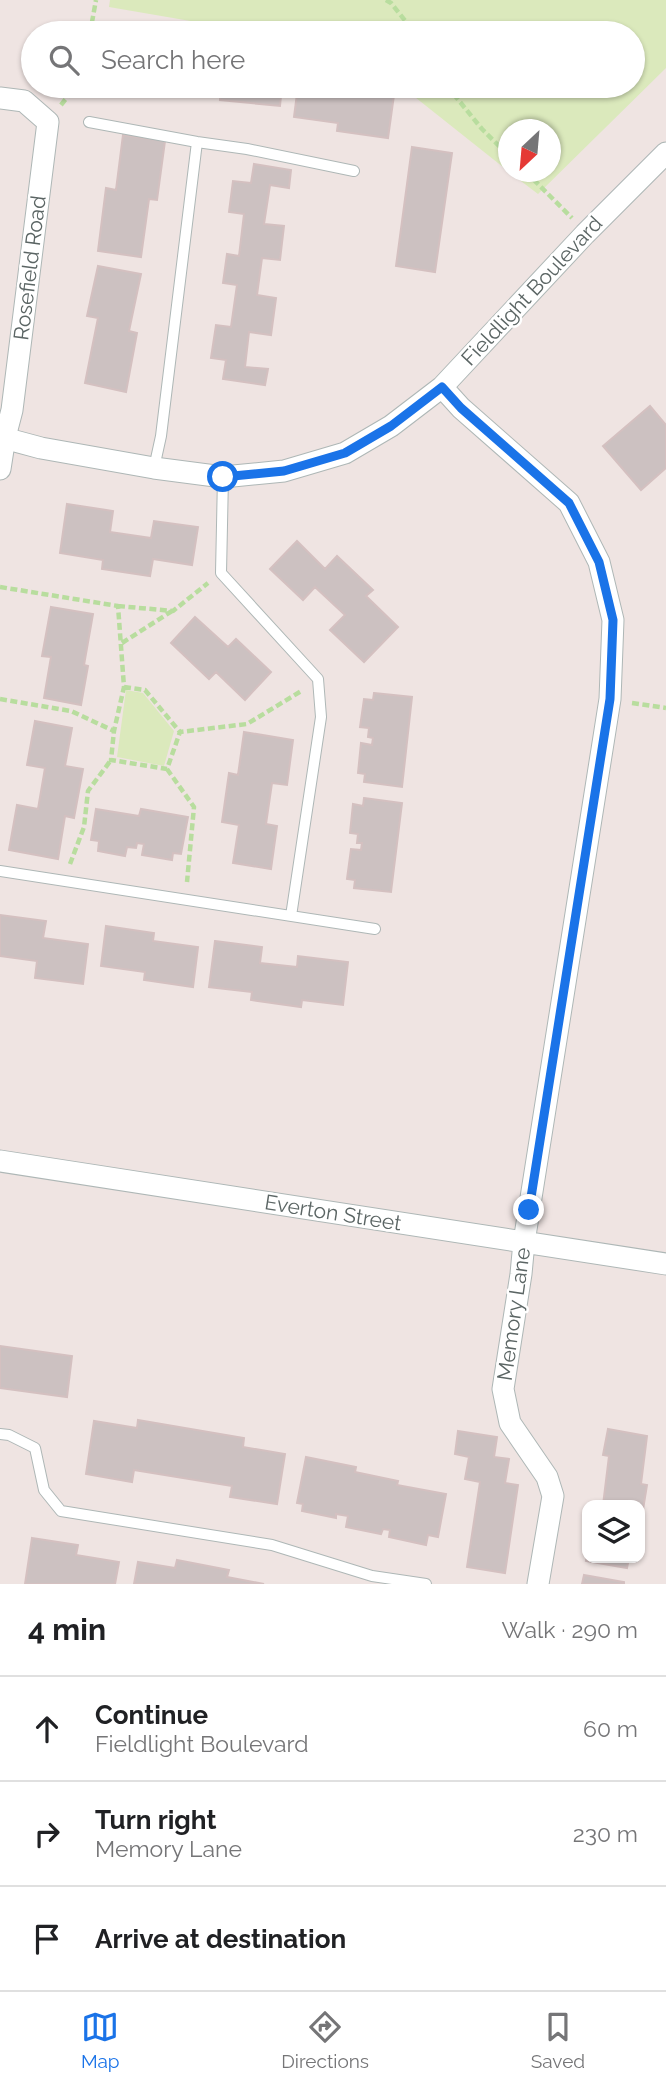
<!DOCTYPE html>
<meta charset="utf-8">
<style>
:root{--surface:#fff;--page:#f2f2f2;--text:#202124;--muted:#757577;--line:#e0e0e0;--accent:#1a73e8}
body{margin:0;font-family:Raleway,sans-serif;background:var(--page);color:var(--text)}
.controls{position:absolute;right:21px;bottom:21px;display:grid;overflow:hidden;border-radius:14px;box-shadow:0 2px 5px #0004}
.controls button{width:63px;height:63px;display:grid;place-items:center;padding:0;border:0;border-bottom:2px solid var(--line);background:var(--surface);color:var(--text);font:35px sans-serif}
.compass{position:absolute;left:498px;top:119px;width:63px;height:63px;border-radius:50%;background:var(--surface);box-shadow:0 2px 5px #0004;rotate:206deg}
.stop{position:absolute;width:21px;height:21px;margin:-16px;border:5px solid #1a73e8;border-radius:50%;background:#fff}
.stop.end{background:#1a73e8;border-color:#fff;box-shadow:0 2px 7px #0008}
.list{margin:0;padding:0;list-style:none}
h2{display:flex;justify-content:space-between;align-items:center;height:91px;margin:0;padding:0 28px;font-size:30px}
h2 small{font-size:23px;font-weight:400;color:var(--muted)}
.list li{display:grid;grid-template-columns:46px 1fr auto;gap:21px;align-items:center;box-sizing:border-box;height:105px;padding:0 28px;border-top:2px solid var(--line)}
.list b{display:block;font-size:26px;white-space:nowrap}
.list p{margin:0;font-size:23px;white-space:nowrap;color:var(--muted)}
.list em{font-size:23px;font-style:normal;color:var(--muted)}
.icon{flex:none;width:38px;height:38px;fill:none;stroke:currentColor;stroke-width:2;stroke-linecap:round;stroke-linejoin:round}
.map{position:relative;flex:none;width:666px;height:1584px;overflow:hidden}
.search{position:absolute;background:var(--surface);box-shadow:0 2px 5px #0004;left:21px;right:21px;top:21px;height:77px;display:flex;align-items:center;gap:18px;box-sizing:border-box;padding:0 24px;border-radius:38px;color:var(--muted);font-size:26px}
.sheet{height:406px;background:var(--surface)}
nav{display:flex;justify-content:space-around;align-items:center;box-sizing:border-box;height:98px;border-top:2px solid var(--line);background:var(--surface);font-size:19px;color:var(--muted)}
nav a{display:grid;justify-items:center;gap:4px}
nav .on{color:var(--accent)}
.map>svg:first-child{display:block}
.green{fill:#dbe9bc}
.building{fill:#ccc1c1;stroke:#d4c0c0;stroke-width:2}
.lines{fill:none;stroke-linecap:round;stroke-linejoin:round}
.lane-casing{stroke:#aeb7b6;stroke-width:12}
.street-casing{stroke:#aeb7b6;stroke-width:23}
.path{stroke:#b8dd9e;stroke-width:4.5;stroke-dasharray:7 3.5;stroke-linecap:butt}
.lane{stroke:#fff;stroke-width:10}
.street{stroke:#fff;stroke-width:21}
.route{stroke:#1a73e8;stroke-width:9}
.labels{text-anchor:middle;stroke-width:5;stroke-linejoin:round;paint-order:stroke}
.street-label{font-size:21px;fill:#5b6564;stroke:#fff}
</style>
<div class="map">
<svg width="666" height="1584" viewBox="0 0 666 1584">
<rect width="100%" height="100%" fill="#efe4e2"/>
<path class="green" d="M110 0H666V68L538 194 509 172H550V130H508V171L401 86H633V33H260L109 7Z
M126 690 143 693 174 731 164 766 117 757Z"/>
<path class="building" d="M174 86H282L280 106 220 100 221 90Z
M298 86H348L347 88 394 95 388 138 337 131 338 123 294 117Z
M123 135 165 141 157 200 149 199 141 257 98 251 106 188 116 190Z
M412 147 452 153 435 272 396 266Z
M254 164 291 170 289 188 270 185 264 224 284 226 280 260 262 258 257 295 276 298 271 335 249 332 245 367 268 369 265 385 223 379 226 360 211 358 216 325 231 327 237 285 223 283 227 254 239 256 244 214 229 212 233 181 251 183Z
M98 266 141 274 129 331 137 333 126 392 85 383 98 318 87 316Z
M650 406 666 425V468L641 490 603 446Z
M67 504 113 511 110 532 151 538 154 521 198 527 192 565 153 559 150 576 102 569 103 560 60 553Z
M297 541 325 569 337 556 373 590 366 596 398 627 364 662 330 630 345 615 315 587 303 600 270 569Z
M51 607 93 614 84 665 88 666 81 705 44 698 51 657 42 656Z
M195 617 228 647 236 639 271 672 245 700 216 672 209 679 171 643Z
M374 693 412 697 402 787 364 782 365 774 358 773 361 743 372 745 373 738 368 737 369 728 360 727 364 699 373 700Z
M35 721 72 728 65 766 83 769 74 818 65 816 58 859 9 850 17 805 38 809 45 768 27 765Z
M244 732 293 740 287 785 272 783 266 824 277 826 271 869 233 863 239 825 222 822 229 773 238 775Z
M364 798 402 803 391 892 354 888 355 880 347 879 351 849 361 850 362 843H357L358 834 350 833 353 804 363 806Z
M96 809 139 816 141 809 188 817 181 854 173 853 172 860 142 855 144 844 137 843 136 848 127 847 125 856 98 851 99 841 91 840Z
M0 915 46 921 43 938 88 944 83 984 35 978 37 961 0 956Z
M106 926 154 933 153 941 198 947 193 987 144 980 145 972 101 966Z
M215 941 262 947 260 963 297 967 298 956 348 962 343 1005 302 1000 301 1007 251 1000 252 992 209 987Z
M0 1346 72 1356 67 1397 0 1388Z
M138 1420 244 1438 243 1447 285 1454 277 1504 230 1497 232 1486 134 1470 132 1482 86 1474 94 1421 137 1428Z
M608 1429 647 1436 641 1484 647 1485 640 1528V1505H603L609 1456 603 1455Z
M458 1431 497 1437 494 1457 509 1459 505 1483 518 1485 505 1573 467 1567 480 1482 465 1479 469 1457 455 1454Z
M306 1457 356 1467 355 1472 398 1481 397 1485 446 1494 438 1537 428 1535 426 1545 389 1537 390 1530 383 1529 381 1534 346 1527 348 1516 336 1514V1518L302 1511 303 1504 297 1503Z
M32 1538 78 1545 76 1555 119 1562 115 1584H25Z
M587 1555V1558H629L627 1568 586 1561Z
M177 1560 229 1570 227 1577 264 1584H134L138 1562 175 1568Z
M584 1575 624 1582V1584H582Z"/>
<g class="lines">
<defs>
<path id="lane" d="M89 122 197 142 247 149 354 171
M154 468 161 436 197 142
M223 477 221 573 318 679 321 717 291 916
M0 871 375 929
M0 1434 9 1435 35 1448 44 1490 61 1511 272 1545 372 1576 426 1584"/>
<path id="street" d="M0 98 24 101 48 122 12 410 5 437 0 469
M442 387 461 408 569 503 599 562 613 620 610 699 524 1242 521 1274 503 1389 510 1423 547 1477 553 1496 538 1584
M0 437 41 448 154 468 223 477 284 471 345 453 391 426 442 387 585 234 666 153
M0 1161 666 1264"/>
</defs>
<use href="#lane" class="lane-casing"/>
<use href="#street" class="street-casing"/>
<path class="path" d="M386 0 391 3 415 33
M90 33 96 0
M447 86 482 129 508 155
M61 105 76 86
M526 172 572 218
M0 587 118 606 124 687 114 731 111 760 167 769 180 732 247 724 303 690
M118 606 173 611 208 583
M122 643 172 611
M124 687 145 690 180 732
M0 699 71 711 114 731
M632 703 666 708
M167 769 194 807 187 882
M70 864 84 827 88 791 111 760"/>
<use href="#lane" class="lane"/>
<use href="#street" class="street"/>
</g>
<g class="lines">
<path class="route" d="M223 477 284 471 345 453 391 426 442 387 461 408 569 503 599 562 613 620 610 699 529 1210"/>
</g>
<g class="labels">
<g class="street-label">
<text transform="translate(30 268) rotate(-83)" y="7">Rosefield Road</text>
<text transform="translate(532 291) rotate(-47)" y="7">Fieldlight Boulevard</text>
<text transform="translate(333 1213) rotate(9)" y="7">Everton Street</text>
<text transform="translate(514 1314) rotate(-82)" y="7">Memory Lane</text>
</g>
</g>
</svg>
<div class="controls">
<button><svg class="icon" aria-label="layers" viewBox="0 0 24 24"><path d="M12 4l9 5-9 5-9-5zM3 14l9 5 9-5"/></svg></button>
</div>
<svg class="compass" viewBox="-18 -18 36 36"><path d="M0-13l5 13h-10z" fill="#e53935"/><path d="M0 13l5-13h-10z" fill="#757577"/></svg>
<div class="stop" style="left:223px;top:477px"></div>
<div class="stop end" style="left:529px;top:1210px"></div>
<div class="search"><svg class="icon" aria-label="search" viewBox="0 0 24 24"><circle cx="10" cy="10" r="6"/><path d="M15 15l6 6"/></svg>Search here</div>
</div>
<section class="sheet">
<h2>4 min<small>Walk · 290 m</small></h2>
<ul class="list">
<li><svg class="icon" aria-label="ahead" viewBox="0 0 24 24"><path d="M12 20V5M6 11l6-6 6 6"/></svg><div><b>Continue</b><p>Fieldlight Boulevard</p></div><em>60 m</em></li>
<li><svg class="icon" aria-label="right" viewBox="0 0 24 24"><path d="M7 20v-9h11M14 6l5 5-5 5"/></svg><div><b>Turn right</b><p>Memory Lane</p></div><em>230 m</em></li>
<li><svg class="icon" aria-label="arrive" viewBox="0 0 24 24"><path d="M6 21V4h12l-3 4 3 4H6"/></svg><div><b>Arrive at destination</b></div></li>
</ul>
</section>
<nav>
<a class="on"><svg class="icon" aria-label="map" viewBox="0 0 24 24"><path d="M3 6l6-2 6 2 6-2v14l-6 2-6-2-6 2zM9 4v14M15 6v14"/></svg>Map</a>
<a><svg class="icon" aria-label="directions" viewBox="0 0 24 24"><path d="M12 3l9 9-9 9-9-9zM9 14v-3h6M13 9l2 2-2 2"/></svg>Directions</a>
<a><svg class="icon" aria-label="saved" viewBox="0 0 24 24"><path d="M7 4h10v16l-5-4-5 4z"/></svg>Saved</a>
</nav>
